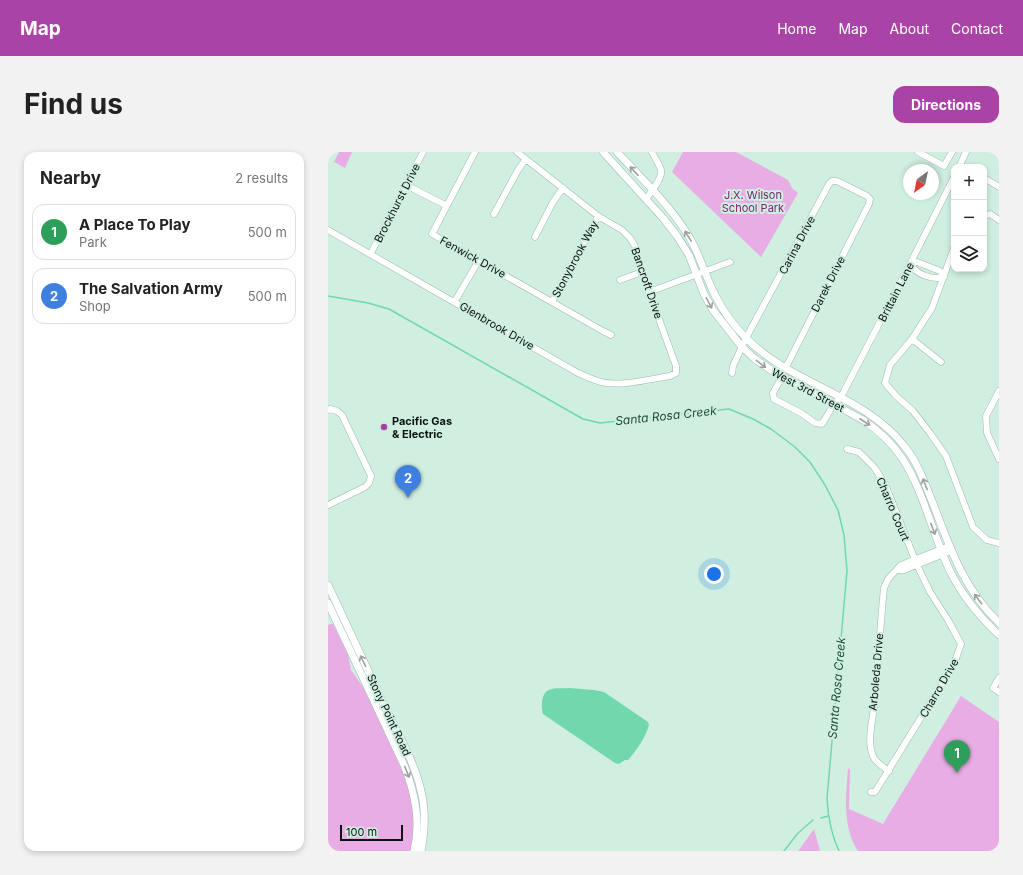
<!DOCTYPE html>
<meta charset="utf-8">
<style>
:root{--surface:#fff;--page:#f2f2f2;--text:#222;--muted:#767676;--line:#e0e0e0;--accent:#aa43a6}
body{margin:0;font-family:Inter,sans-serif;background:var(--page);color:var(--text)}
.controls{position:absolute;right:12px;top:12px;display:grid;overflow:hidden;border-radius:8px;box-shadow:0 2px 6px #0003}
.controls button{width:36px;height:36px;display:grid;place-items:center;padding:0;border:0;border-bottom:1px solid var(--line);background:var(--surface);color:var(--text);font:20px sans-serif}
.compass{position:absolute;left:575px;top:12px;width:36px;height:36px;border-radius:50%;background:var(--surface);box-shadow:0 2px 6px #0003;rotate:213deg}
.scale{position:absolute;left:12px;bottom:10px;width:63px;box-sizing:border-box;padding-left:4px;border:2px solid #09140f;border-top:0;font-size:11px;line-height:14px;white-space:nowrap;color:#09140f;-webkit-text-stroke:3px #d0efe0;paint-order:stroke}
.you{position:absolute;left:386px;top:422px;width:14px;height:14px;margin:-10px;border:3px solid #fff;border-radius:50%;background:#1a73e8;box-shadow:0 0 0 6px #1a73e833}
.badge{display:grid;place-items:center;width:26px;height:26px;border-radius:50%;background:var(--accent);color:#fff;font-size:13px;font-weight:700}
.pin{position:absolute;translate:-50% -33px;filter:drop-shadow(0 1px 2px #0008)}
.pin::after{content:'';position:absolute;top:21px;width:14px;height:12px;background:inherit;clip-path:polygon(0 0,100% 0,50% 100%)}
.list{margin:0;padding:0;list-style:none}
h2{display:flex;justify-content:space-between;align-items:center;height:52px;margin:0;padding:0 16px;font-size:17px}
h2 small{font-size:13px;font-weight:400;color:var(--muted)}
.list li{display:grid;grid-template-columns:26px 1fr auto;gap:12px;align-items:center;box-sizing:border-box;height:56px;margin:0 8px 8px;padding:0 8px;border:1px solid var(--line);border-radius:12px}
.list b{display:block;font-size:15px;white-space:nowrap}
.list p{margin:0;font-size:13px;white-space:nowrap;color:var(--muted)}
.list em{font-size:13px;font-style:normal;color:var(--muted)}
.icon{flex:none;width:22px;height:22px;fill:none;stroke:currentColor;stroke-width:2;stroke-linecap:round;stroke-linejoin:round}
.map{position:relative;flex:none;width:671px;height:699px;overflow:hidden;border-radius:12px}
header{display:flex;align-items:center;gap:24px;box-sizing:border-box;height:56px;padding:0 20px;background:var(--accent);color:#fff}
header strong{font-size:19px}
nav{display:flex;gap:22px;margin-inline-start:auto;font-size:14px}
.intro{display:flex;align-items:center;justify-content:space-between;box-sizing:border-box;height:96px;padding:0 24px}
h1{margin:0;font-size:28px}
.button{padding:10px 18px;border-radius:12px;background:var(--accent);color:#fff;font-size:14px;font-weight:700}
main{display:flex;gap:24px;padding:0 24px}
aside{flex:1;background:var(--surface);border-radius:12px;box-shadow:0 2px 6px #0003}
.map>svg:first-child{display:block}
.green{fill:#e8ade4}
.water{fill:#71d8ad}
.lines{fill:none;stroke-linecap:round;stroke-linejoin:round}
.stream{stroke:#71d8ad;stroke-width:1.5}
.minor-casing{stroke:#9dbaac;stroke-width:7}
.major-casing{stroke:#9dbaac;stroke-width:8}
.minor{stroke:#fff;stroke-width:6}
.major{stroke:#fff;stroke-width:7}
.oneway{stroke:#9da19f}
.poi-dot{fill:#aa43a6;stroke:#d0efe0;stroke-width:1.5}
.labels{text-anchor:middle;stroke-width:4;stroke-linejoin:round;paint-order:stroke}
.park-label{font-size:11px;fill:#742572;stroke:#d0efe0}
.street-label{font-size:11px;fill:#09140f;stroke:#d0efe0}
.poi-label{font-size:11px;font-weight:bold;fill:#09140f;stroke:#d0efe0;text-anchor:start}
.water-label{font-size:12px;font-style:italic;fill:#1f4b39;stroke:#d0efe0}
</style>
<header>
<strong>Map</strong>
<nav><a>Home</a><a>Map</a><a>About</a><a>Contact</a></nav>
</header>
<div class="intro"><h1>Find us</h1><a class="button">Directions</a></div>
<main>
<aside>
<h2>Nearby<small>2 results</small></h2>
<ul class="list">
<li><span class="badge" style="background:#2e9e5b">1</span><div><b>A Place To Play</b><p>Park</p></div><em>500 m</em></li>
<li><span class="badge" style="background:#3f7fe0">2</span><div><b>The Salvation Army</b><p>Shop</p></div><em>500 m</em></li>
</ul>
</aside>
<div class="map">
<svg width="671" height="699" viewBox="0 0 671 699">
<rect width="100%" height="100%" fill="#d0efe0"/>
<path class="green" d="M11 0H24L17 16 6 10Z
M355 0H408L460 28 464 36 470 41 433 105 344 20Z
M3 472H5L20 503 23 518 37 538 77 625 85 655 86 680 83 699H0V473Z
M633 544 671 570V699H530C514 675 518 644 520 616L522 618 521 657 555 672Z
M486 677 492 699H470L471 698Z"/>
<path class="water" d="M241 536 266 538 276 540 320 570 321 573C318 585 308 599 300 608H297L291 612 287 611 215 562C213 555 213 541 221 538 227 535 236 537 241 536Z"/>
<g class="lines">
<path class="stream" d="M0 144 40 151 61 157 255 267 272 271 401 257 425 267 443 277 467 295 482 310 497 333 510 358 516 383 519 419 499 646C500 665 503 682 511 699
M493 666 500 664
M456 699 470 681 485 668"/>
<defs>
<path id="minor" d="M147 0 104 82 275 179 283 183
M590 0 616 14 624 0
M631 15 638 0
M656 26 671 35
M78 33 119 54
M318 47C323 40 335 26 333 18 331 12 327 6 324 0
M166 62 190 18 198 7
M656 64 662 62 671 68
M0 78 250 221C257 224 265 228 273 230 293 235 322 227 342 224L348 221V214L314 120 307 94 302 86 294 78 270 64 189 0
M207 85 225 50 235 36
M626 96 604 156 584 187 562 213 557 231 568 244 585 259 602 281 618 304 645 375 659 388 671 391
M43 101 95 0
M589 110 612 119 616 125C604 128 589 123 582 112Z
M292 128 314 120
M321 140 402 110
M127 149 151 108
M224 150 270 64
M584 187 613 210
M404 221 405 214 418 186 501 32 504 29H509L539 44 542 47 541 52 457 217
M454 225 445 241 446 247 473 261 487 271 494 272 506 252 513 245 582 112 626 25
M671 239 658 264 659 281 671 307
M0 258 2 257 9 259 14 263 43 324 41 331 37 335 0 353
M519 297 531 300 546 315 557 332 589 413 602 440 620 468 633 492 626 512 547 640H543
M569 418H576L623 399
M671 526 665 536 671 540
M561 619C555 615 548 611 545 604 539 589 544 571 546 556 550 516 552 476 556 436L560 427 573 413 621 394"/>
<path id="major" d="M275 0 335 66 349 84 361 103 376 142 385 158 414 195 427 207 443 218 535 268C550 278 564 291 574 306 596 339 605 385 623 421 635 445 652 465 671 483
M289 0C313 26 341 52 360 83 372 102 377 124 387 143 395 159 406 174 418 186 464 233 536 242 577 295 590 311 596 330 604 349 622 395 634 435 671 471
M0 433C19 474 38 514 57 555 69 580 87 611 93 639 98 659 97 679 93 699
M0 451 76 613C87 641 93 669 86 699"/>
</defs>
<use href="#minor" class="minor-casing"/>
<use href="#major" class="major-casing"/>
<use href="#minor" class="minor"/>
<use href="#major" class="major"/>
</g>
<defs><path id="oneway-shaft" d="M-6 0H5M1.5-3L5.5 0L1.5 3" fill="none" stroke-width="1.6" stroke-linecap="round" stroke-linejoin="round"/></defs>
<g class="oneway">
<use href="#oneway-shaft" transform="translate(306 19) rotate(-133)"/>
<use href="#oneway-shaft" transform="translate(360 84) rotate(-122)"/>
<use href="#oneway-shaft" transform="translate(381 151) rotate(62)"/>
<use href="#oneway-shaft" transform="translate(433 212) rotate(37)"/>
<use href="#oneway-shaft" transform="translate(537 270) rotate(33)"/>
<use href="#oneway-shaft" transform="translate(597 332) rotate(-112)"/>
<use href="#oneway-shaft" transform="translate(605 377) rotate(69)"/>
<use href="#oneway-shaft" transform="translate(650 447) rotate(-127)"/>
<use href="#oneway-shaft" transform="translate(35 509) rotate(-116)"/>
<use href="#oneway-shaft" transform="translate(79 620) rotate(68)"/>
</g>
<circle class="poi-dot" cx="56" cy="275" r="4"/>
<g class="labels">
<g class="park-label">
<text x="425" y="47">J.X. Wilson<tspan x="425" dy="13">School Park</tspan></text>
</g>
<g class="street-label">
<text transform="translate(69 51) rotate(-63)" y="4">Brockhurst Drive</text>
<text transform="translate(469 93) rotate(-62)" y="4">Carina Drive</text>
<text transform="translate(145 105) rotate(29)" y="4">Fenwick Drive</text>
<text transform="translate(247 107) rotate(-62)" y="4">Stonybrook Way</text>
<text transform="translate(319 131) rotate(71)" y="4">Bancroft Drive</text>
<text transform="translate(500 132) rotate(-63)" y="4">Darek Drive</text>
<text transform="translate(568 140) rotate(-63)" y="4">Brittain Lane</text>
<text transform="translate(169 174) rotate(30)" y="4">Glenbrook Drive</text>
<text transform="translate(480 238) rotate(28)" y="4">West 3rd Street</text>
<text transform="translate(565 357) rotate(67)" y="4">Charro Court</text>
<text transform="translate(548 520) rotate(-85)" y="4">Arboleda Drive</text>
<text transform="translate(611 536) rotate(-60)" y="4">Charro Drive</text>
<text transform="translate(61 563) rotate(65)" y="4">Stony Point Road</text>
</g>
<g class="poi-label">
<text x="64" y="273">Pacific Gas<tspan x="64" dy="13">&amp; Electric</tspan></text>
</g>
<g class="water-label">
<text transform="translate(338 264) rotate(-6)" y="4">Santa Rosa Creek</text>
<text transform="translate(509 536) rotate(-85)" y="4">Santa Rosa Creek</text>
</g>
</g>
</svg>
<div class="controls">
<button>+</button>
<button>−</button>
<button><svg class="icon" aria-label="layers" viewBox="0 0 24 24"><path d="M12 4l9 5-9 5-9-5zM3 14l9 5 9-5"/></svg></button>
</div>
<svg class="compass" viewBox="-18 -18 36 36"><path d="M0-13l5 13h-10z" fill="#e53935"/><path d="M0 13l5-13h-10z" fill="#767676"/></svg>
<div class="scale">100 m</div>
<div class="you"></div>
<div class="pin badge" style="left:629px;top:621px;background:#2e9e5b">1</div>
<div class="pin badge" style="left:80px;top:346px;background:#3f7fe0">2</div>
</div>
</main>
